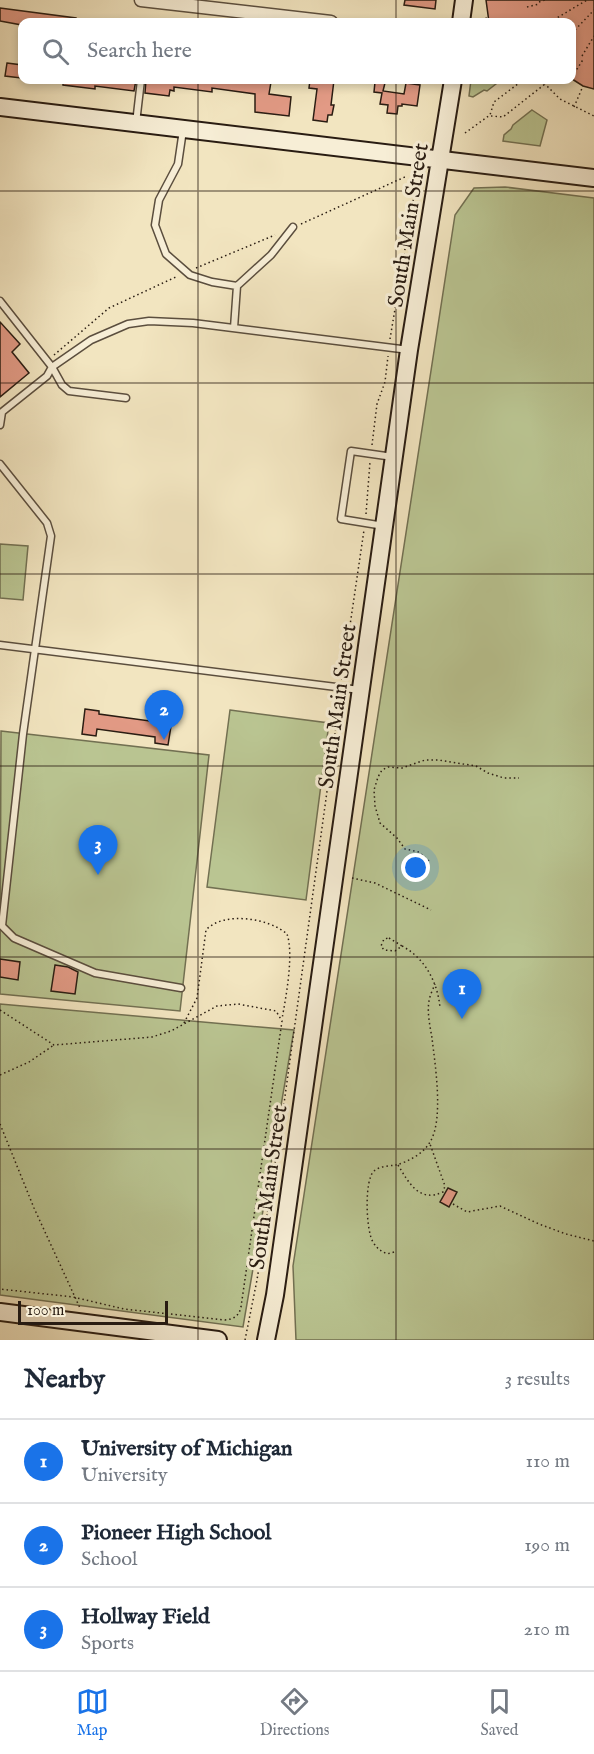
<!DOCTYPE html>
<style>
:root{--surface:#fff;--page:#f6f6f7;--text:#1f2937;--muted:#747a83;--line:#e0e1e3;--accent:#1a73e8}
body{margin:0;font-family:"IM FELL English",serif;background:var(--page);color:var(--text)}
.scale{position:absolute;left:18px;bottom:15px;width:150px;box-sizing:border-box;padding-left:6px;border:3px solid #291c12;border-top:0;font-size:16px;line-height:21px;white-space:nowrap;color:#291c12;-webkit-text-stroke:4px #f7eed6;paint-order:stroke}
.you{position:absolute;left:416px;top:868px;width:21px;height:21px;margin:-15px;border:4px solid #fff;border-radius:50%;background:#1a73e8;box-shadow:0 0 0 9px #1a73e833}
.badge{display:grid;place-items:center;width:39px;height:39px;border-radius:50%;background:var(--accent);color:#fff;font-size:20px;font-weight:700}
.pin{position:absolute;translate:-50% -50px;filter:drop-shadow(0 2px 3px #0008)}
.pin::after{content:'';position:absolute;top:32px;width:21px;height:18px;background:inherit;clip-path:polygon(0 0,100% 0,50% 100%)}
.list{margin:0;padding:0;list-style:none}
h2{display:flex;justify-content:space-between;align-items:center;height:78px;margin:0;padding:0 24px;font-size:26px}
h2 small{font-size:20px;font-weight:400;color:var(--muted)}
.list li{display:grid;grid-template-columns:39px 1fr auto;gap:18px;align-items:center;box-sizing:border-box;height:84px;padding:0 24px;border-top:2px solid var(--line)}
.list b{display:block;font-size:22px;white-space:nowrap}
.list p{margin:0;font-size:20px;white-space:nowrap;color:var(--muted)}
.list em{font-size:20px;font-style:normal;color:var(--muted)}
.icon{flex:none;width:33px;height:33px;fill:none;stroke:currentColor;stroke-width:2;stroke-linecap:round;stroke-linejoin:round}
.map{position:relative;flex:none;width:594px;height:1340px;overflow:hidden}
.search{position:absolute;background:var(--surface);box-shadow:0 3px 9px #0003;left:18px;right:18px;top:18px;height:66px;display:flex;align-items:center;gap:15px;box-sizing:border-box;padding:0 21px;border-radius:12px;color:var(--muted);font-size:22px}
.sheet{height:330px;background:var(--surface)}
nav{display:flex;justify-content:space-around;align-items:center;box-sizing:border-box;height:84px;border-top:2px solid var(--line);background:var(--surface);font-size:16px;color:var(--muted)}
nav a{display:grid;justify-items:center;gap:3px}
nav .on{color:var(--accent)}
.map>svg:first-child{display:block}
.green{fill:#bac592;stroke:#727052;stroke-width:1.5}
.building{fill:#e29a85;stroke:#291c12;stroke-width:1.5}
.lines{fill:none;stroke-linecap:round;stroke-linejoin:round}
.service-casing{stroke:#5b4e3e;stroke-width:9}
.minor-casing{stroke:#5b4e3e;stroke-width:15}
.secondary-casing{stroke:#291c12;stroke-width:20}
.path{stroke:#291c12;stroke-width:1.5;stroke-dasharray:1.5 3;stroke-linecap:butt}
.service{stroke:#f7eed6;stroke-width:6}
.minor{stroke:#f7eed6;stroke-width:12}
.secondary{stroke:#f7eed6;stroke-width:16}
.grid{fill:none;stroke:#291c12;stroke-width:1.5;stroke-opacity:0.55}
.labels{text-anchor:middle;stroke-width:6;stroke-linejoin:round;paint-order:stroke}
.street-label{font-size:22px;fill:#291c12;stroke:#f7eed6}
</style>
<div class="map">
<svg width="594" height="1340" viewBox="0 0 594 1340">
<rect width="100%" height="100%" fill="#f2e5c0"/>
<filter id="stains"><feTurbulence type="fractalNoise" baseFrequency=".00333" numOctaves="4"/><feColorMatrix values="0 0 0 0 .2 0 0 0 0 .09 0 0 0 0 .02 0 0 0 .5 -.17"/></filter>
<radialGradient id="worn" r=".72"><stop offset=".6" stop-color="#630" stop-opacity="0"/><stop offset="1" stop-color="#630" stop-opacity=".3"/></radialGradient>
<path class="green" d="M471 80H501L487 91 484 90 473 97 469 96Z
M532 110 547 120 540 146 503 141 504 135 511 129 513 125Z
M505 187 594 198V1340H296L293 1266 455 215 474 188Z
M0 544 28 546 23 600 0 598Z
M230 710 329 723 306 900 207 887Z
M1 731 209 755 180 1011 0 994Z
M0 1004 294 1030 243 1327 0 1295Z"/>
<path class="building" d="M405 0H436L435 9 404 5Z
M486 0H594V89L583 86 572 79V22H489Z
M0 8 76 18V22H22V25L0 21Z
M7 63 22 65 21 78 5 76Z
M63 80H136L134 91 95 86V89L63 85Z
M146 80H255L271 82 269 94 291 97 289 116 255 112V94L212 88V92L174 87V91L170 90 169 96 145 93Z
M310 80H334L331 105H334L332 115H328L327 122 313 120 317 89 309 88Z
M375 82 385 83 383 91 404 94 406 83 420 85 417 106 402 104V106H398L397 114 387 113 388 105 380 104 382 93 374 92Z
M0 322 20 344 12 352 29 373 0 397Z
M85 709 99 711V714L157 722 158 718 172 720 168 745 155 743V737L97 729 96 736 82 734Z
M0 959 20 962 18 980 0 977Z
M55 965 68 967 78 972 75 994 51 991Z
M448 1188 457 1192 449 1207 440 1202Z"/>
<g class="lines">
<defs>
<path id="service" d="M136 123 141 80
M183 130 178 164 159 200 155 225 166 254 190 275 212 282 237 286
M0 301 52 367 62 385 69 391 126 398
M234 328 237 286 271 255 293 227
M0 425 2 412 47 376 52 367 91 340 128 324 149 321 193 323 409 350
M0 464 47 523 51 536 23 734 2 926 14 938 95 973 181 988
M384 526 341 519 351 451 393 457
M0 645 360 690"/>
<path id="minor" d="M141 0 331 22"/>
<path id="secondary" d="M461 22 464 0
M0 107 594 178
M0 1312 218 1340
M266 1340 275 1295 409 350 453 80"/>
</defs>
<use href="#service" class="service-casing"/>
<use href="#minor" class="minor-casing"/>
<use href="#secondary" class="secondary-casing"/>
<path class="path" d="M539 2 545 0
M527 7 539 4
M484 22V19L487 18
M550 22 587 0
M572 33 594 10
M582 56 594 36
M572 77 584 58
M541 80 560 99 594 116
M574 107 583 86
M491 116 503 117 545 84
M465 133 490 115 494 102 523 80
M301 224 407 176
M196 268 275 235
M390 339 416 183
M54 355 109 308 178 276
M372 445 377 404 385 382 388 356
M366 514 370 462
M342 680 364 530
M429 861 419 852 405 849 397 838 380 823 375 806 374 790 378 777 382 770 388 767 402 768 425 760H438L476 766 488 773 504 778H519
M352 878 375 883 431 910
M389 938 402 946 395 951 384 950 381 946 384 939Z
M402 946C425 958 438 983 440 1008
M0 1010 54 1045 152 1037 171 1031 217 1006 238 1004 276 1011 282 1021 241 1307C239 1316 234 1319 225 1320L124 1309 73 1297 0 1289
M184 1023 197 998 206 930C223 911 269 918 287 934 294 954 286 997 282 1019
M0 1075 29 1062 54 1045
M0 1124 34 1208 80 1308
M398 1165C409 1183 419 1203 443 1192L445 1186 430 1144
M453 1204 467 1212 500 1206 539 1224 566 1234 594 1241
M394 1252 387 1254C381 1251 377 1249 373 1242 366 1231 364 1180 374 1171 380 1166 389 1166 396 1165 408 1162 424 1153 430 1142 444 1120 435 1064 432 1038 430 1026 427 1013 429 1001 430 995 433 989 435 984
M245 1340 257 1280 282 1118 340 697"/>
<use href="#service" class="service"/>
<use href="#minor" class="minor"/>
<use href="#secondary" class="secondary"/>
</g>
<path class="grid" d="M198 0V22M396 0V22M198 80V1340M396 80V1340M0 191H594M0 383H594M0 574H594M0 766H594M0 957H594M0 1149H594"/>
<g class="labels">
<g class="street-label">
<text transform="translate(407 225) rotate(-81)" y="8">South Main Street</text>
<text transform="translate(336 706) rotate(-82)" y="8">South Main Street</text>
<text transform="translate(267 1187) rotate(-82)" y="8">South Main Street</text>
</g>
</g>
<rect width="100%" height="100%" filter="url(#stains)"/>
<rect width="100%" height="100%" fill="url(#worn)"/>
</svg>
<div class="scale">100 m</div>
<div class="you"></div>
<div class="pin badge" style="left:462px;top:1019px">1</div>
<div class="pin badge" style="left:164px;top:740px">2</div>
<div class="pin badge" style="left:98px;top:875px">3</div>
<div class="search"><svg class="icon" aria-label="search" viewBox="0 0 24 24"><circle cx="10" cy="10" r="6"/><path d="M15 15l6 6"/></svg>Search here</div>
</div>
<section class="sheet">
<h2>Nearby<small>3 results</small></h2>
<ul class="list">
<li><span class="badge">1</span><div><b>University of Michigan</b><p>University</p></div><em>110 m</em></li>
<li><span class="badge">2</span><div><b>Pioneer High School</b><p>School</p></div><em>190 m</em></li>
<li><span class="badge">3</span><div><b>Hollway Field</b><p>Sports</p></div><em>210 m</em></li>
</ul>
</section>
<nav>
<a class="on"><svg class="icon" aria-label="map" viewBox="0 0 24 24"><path d="M3 6l6-2 6 2 6-2v14l-6 2-6-2-6 2zM9 4v14M15 6v14"/></svg>Map</a>
<a><svg class="icon" aria-label="directions" viewBox="0 0 24 24"><path d="M12 3l9 9-9 9-9-9zM9 14v-3h6M13 9l2 2-2 2"/></svg>Directions</a>
<a><svg class="icon" aria-label="saved" viewBox="0 0 24 24"><path d="M7 4h10v16l-5-4-5 4z"/></svg>Saved</a>
</nav>
